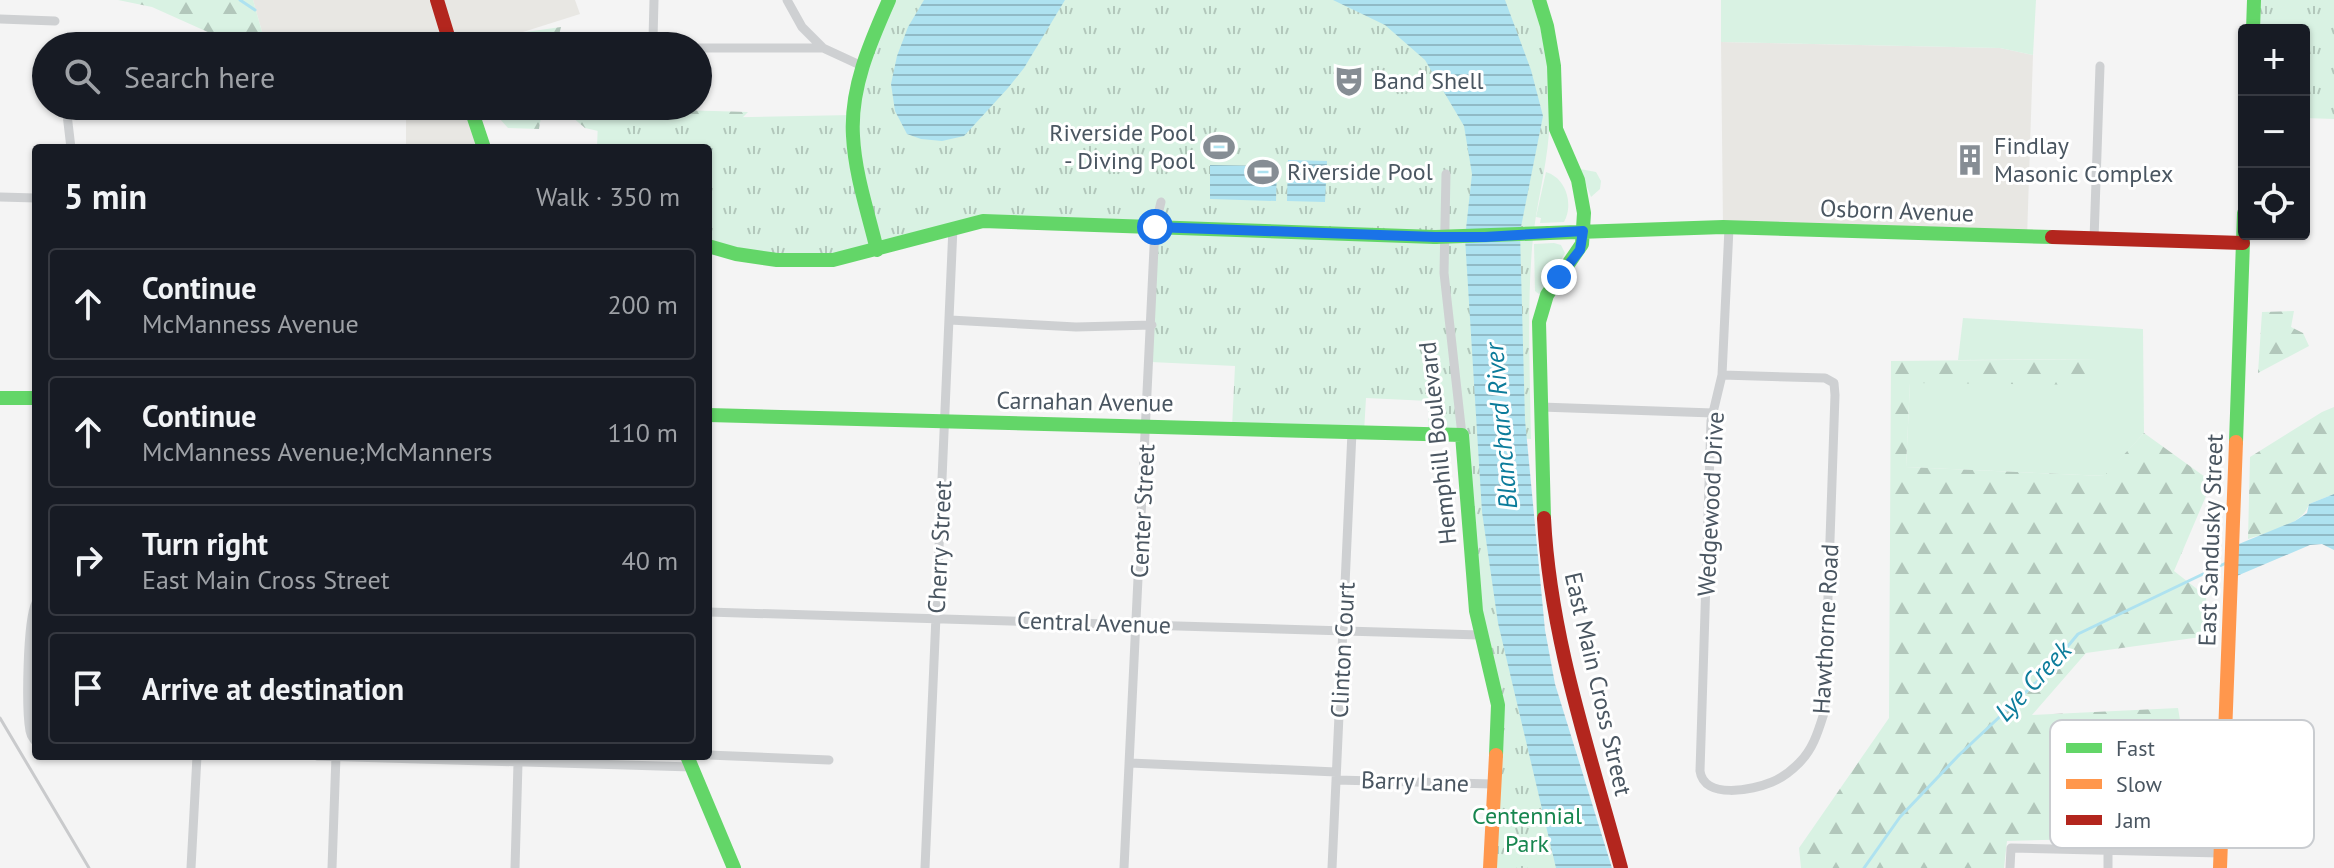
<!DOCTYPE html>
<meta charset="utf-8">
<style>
:root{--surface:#171b24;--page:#20242c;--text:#f1f3f6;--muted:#9ea1a6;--line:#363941}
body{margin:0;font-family:"PT Sans",sans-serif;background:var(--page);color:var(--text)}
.controls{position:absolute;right:24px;top:24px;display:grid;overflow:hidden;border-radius:8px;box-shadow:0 2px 6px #0004}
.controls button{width:72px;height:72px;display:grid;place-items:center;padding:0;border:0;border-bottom:2px solid var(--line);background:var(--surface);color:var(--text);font:40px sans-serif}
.stop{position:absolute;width:24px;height:24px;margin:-18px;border:6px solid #1a73e8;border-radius:50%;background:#fff}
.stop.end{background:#1a73e8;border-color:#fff;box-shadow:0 2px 8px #0008}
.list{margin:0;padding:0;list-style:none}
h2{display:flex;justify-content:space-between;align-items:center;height:104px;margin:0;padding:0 32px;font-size:34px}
h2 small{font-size:26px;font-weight:400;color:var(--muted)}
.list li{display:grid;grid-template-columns:52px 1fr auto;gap:24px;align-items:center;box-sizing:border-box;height:112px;margin:0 16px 16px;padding:0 16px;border:2px solid var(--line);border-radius:8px}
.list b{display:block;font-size:30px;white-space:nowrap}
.list p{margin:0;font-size:26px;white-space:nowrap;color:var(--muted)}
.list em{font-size:26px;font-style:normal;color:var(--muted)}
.icon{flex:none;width:44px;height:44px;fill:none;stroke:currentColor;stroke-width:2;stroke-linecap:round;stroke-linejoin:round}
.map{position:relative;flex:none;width:2334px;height:868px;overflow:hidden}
.search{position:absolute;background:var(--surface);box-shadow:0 2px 6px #0004;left:32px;top:32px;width:680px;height:88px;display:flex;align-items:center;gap:20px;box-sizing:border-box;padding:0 28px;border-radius:44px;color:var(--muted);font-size:30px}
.panel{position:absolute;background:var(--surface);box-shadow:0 2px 6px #0004;left:32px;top:144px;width:680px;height:616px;border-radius:8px}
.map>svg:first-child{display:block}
.commercial{fill:#e8e7e3}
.green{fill:#d9f2e3}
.forest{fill:url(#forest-firs)}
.park{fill:url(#park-tufts)}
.water{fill:url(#water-rules)}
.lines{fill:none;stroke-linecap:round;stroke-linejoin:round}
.stream{stroke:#aee2f0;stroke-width:3}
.street{stroke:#ced0d2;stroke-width:9}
.fast{stroke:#63d668;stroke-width:14}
.slow{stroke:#ff974d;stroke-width:14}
.jam{stroke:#b3261e;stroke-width:14}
.rail{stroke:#c9cacc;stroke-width:3}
.fast-bridge{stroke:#63d668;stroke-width:14}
.route{stroke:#1a73e8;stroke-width:10}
.labels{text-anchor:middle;stroke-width:6;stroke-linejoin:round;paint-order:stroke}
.poi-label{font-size:24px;fill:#4a5661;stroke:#fff;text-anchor:start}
.street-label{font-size:24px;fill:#4a5661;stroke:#fff}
.park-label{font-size:24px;fill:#17864f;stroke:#fff}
.water-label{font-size:26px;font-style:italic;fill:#0c7c9b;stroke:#fff}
.key{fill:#fff;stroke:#c9ccd0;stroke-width:2}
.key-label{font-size:22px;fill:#4a5661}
</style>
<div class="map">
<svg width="2334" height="868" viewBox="0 0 2334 868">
<defs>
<pattern id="forest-firs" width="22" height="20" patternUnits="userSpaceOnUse" patternTransform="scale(2)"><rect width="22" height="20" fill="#d9f2e3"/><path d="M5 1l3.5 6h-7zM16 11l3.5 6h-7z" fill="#b2c7bb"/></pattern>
<pattern id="park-tufts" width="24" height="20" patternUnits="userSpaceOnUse" patternTransform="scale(2)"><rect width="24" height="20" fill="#d9f2e3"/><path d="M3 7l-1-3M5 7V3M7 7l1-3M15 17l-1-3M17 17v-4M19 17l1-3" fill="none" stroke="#b2c7bb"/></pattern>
<pattern id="water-rules" width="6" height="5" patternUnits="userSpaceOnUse" patternTransform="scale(2)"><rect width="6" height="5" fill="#aee2f0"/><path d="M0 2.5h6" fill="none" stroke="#90bac6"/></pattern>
</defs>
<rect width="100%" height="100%" fill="#f4f4f4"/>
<path class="commercial" d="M253 0H575L580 14 479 46H266Z
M1721 42 2000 48 2033 55 2027 238 1723 227Z
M269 106H471L485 148H406V115Z"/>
<path class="green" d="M1721 0H2036L2033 55 2000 48 1721 42Z
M1580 169 1596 172 1601 181 1600 189 1591 197Z
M1546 172C1566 178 1574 204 1564 222L1540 223 1541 218 1536 217Z
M1554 243 1561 245 1565 253 1542 293 1539 294 1535 291 1534 244Z
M1963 318 2143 329 2144 433 2105 476 1906 467 1910 383 2099 359 1958 360Z"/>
<path class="forest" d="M118 0H253L266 46H239L152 7Z
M561 27 559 35 533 36 531 46H509L522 44 526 32Z
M531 106H640L644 109 748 112 738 122 620 136 585 128 572 117H541L539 129 508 128 499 118 505 112 535 110Z
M2294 311 2291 327 2303 333 2309 346 2258 373 2262 312Z
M2099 359 2097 385 1910 383 1906 467 2104 476 2144 433 2212 482 2174 571 2206 596 2208 636 2086 653 2032 715 2178 708 2183 738 2145 761 2134 809 2100 820 2083 839 2007 841 2004 868H1801L1799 848 1889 718 1891 361Z
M2334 407V494L2309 504C2303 525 2268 532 2248 539L2250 457 2322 412Z"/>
<path class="park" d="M889 0H1532C1546 41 1553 89 1549 133 1546 172 1535 209 1532 248 1527 312 1530 375 1531 439L1502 437 1578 868H1490L1498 705 1480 635 1462 436 1428 434 1429 401 1366 398 1364 432 1232 427 1235 366 1151 362 1155 228 983 221 833 260 708 246V148H597L598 120 852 115Z
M2254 0H2334V119L2304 118V30H2252Z"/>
<path class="water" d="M924 0H1065L1024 68 1008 88 964 136 942 141 921 139 907 134 895 111 891 84 897 56 908 27Z
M1333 0H1505L1531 70 1543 116 1520 232 1525 420 1545 630 1555 684 1612 868H1556L1498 623 1482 512 1465 238 1472 174 1464 126 1425 60 1385 25Z
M1210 138H1228L1227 157H1209Z
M1288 160 1327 161 1325 202 1287 201Z
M1210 165 1277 166 1276 201 1210 199Z
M2334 494V550L2322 544 2310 545 2232 578 2234 546 2295 521 2307 513 2309 504Z"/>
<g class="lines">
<path class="stream" d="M240 0 255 10
M544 106 545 109 570 113 585 106
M608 106 616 107 634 116 641 114
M1864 868 1900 817 1959 755 2042 677 2078 634 2226 563"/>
<path class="street" d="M654 0 653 39 662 46
M787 0 802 27 823 48
M0 19 55 21
M698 48H823L862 66
M66 106 71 148
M1446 174 1444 273 1462 435
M0 197 36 198
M2094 239 2100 66
M950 320 1076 327 1152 325
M1722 375 1825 378 1834 383 1835 395 1824 713C1818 732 1813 749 1799 763 1791 771 1782 778 1772 782 1753 790 1704 800 1700 771L1711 421 1722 375 1729 228
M1541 407 1713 413
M36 603C27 621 26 709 30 731 31 737 32 737 36 742
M708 612 1480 635
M708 755 829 760
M317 756 692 767
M1130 763 1336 772
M1336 780 1493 784
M191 868 197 756
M332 868 336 756
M515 868 518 763
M925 868 953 227
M1124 868 1155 227 1161 202
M1332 868 1352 432
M2010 868 2011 848 2220 853
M2108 868V850"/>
<path class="fast" d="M1539 0 1547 26 1554 66 1556 129 1578 180 1584 213 1582 244 1547 295 1539 322 1544 518
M2253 30 2254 0
M470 106 484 148
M1549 233 1723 227 2052 237
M708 246 736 254 777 260H833L983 221 1435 237
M877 250C868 212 855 175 853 136 850 88 870 43 889 0
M0 398H36
M708 415 1462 435 1476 611 1498 705 1496 755
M2236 442 2244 213
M687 756 734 868"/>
<path class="slow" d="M1490 868 1496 755
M2220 868 2236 442"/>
<path class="jam" d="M437 0 451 46
M2052 237 2243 243
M1544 518C1550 638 1590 753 1621 868"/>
<path class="rail" d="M0 718 89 868"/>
<path class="fast-bridge" d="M1435 237 1549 233"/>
</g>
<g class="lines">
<path class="route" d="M1155 227 1435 237H1485L1583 231 1580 250 1559 277"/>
</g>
<defs>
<symbol id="theatre-bare" viewBox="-9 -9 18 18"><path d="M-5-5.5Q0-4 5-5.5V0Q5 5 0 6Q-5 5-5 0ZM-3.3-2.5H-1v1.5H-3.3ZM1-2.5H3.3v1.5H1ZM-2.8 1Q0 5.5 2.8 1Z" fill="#868d94" stroke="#fff" stroke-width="2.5" paint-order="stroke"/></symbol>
<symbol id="stadium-bare" viewBox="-9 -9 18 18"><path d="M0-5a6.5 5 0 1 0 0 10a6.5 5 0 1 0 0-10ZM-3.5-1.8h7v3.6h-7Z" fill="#868d94" stroke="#fff" stroke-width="2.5" paint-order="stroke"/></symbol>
<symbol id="building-bare" viewBox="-9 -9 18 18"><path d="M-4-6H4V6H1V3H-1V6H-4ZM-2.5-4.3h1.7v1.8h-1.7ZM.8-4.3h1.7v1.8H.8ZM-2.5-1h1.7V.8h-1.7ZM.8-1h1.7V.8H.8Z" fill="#868d94" stroke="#fff" stroke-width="2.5" paint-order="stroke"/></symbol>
</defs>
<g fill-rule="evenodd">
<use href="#theatre-bare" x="1327" y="59" width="44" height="44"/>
<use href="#stadium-bare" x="1197" y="125" width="44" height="44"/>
<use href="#building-bare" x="1948" y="138" width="44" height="44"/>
<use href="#stadium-bare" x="1241" y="150" width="44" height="44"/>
</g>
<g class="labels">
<g class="poi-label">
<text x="1373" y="89">Band Shell</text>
<text x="1195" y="141" text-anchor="end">Riverside Pool<tspan x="1195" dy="28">- Diving Pool</tspan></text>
<text x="1994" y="154">Findlay<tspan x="1994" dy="28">Masonic Complex</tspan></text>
<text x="1287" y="180">Riverside Pool</text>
</g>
<g class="street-label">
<text transform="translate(1897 211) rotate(2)" y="8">Osborn Avenue</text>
<text transform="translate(1085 402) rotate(1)" y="8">Carnahan Avenue</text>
<text transform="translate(1438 443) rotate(-96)" y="8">Hemphill Boulevard</text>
<text transform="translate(1711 504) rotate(-87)" y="8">Wedgewood Drive</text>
<text transform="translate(1143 511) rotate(-87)" y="8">Center Street</text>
<text transform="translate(2211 540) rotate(-88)" y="8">East Sandusky Street</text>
<text transform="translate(940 547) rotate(-87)" y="8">Cherry Street</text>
<text transform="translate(1094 623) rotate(2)" y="8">Central Avenue</text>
<text transform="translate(1826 629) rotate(-87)" y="8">Hawthorne Road</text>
<text transform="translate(1343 650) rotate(-87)" y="8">Clinton Court</text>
<text transform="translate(1598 684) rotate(77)" y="8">East Main Cross Street</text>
<text transform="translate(1415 782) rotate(2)" y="8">Barry Lane</text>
</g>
<g class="park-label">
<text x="1527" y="824">Centennial<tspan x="1527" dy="28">Park</tspan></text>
</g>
<g class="water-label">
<text transform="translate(1501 426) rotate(-95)" y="9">Blanchard River</text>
<text transform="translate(2033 681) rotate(-47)" y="9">Lye Creek</text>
</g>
</g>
<rect x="2050" y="720" width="264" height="128" rx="12" class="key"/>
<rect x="2066" y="743" width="36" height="10" fill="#63d668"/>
<rect x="2066" y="779" width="36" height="10" fill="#ff974d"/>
<rect x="2066" y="815" width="36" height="10" fill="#b3261e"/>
<g class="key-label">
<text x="2116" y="756">Fast</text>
<text x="2116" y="792">Slow</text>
<text x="2116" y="828">Jam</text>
</g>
</svg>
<div class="controls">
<button>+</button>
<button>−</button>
<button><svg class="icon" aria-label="locate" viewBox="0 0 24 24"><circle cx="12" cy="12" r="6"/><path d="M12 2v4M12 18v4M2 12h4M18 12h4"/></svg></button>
</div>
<div class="stop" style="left:1155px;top:227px"></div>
<div class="stop end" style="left:1559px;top:277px"></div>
<div class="search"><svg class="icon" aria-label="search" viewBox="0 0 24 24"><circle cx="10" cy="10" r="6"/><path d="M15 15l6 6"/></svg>Search here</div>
<section class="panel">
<h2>5 min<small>Walk · 350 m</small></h2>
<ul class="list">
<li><svg class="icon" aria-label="ahead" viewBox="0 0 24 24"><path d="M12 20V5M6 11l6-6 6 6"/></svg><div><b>Continue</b><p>McManness Avenue</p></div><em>200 m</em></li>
<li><svg class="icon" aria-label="ahead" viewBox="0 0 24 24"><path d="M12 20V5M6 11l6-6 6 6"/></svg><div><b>Continue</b><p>McManness Avenue;McManners</p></div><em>110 m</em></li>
<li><svg class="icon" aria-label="right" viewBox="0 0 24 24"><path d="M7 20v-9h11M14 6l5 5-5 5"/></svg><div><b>Turn right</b><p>East Main Cross Street</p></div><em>40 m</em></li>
<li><svg class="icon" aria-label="arrive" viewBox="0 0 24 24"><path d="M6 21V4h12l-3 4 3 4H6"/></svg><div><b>Arrive at destination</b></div></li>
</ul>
</section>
</div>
